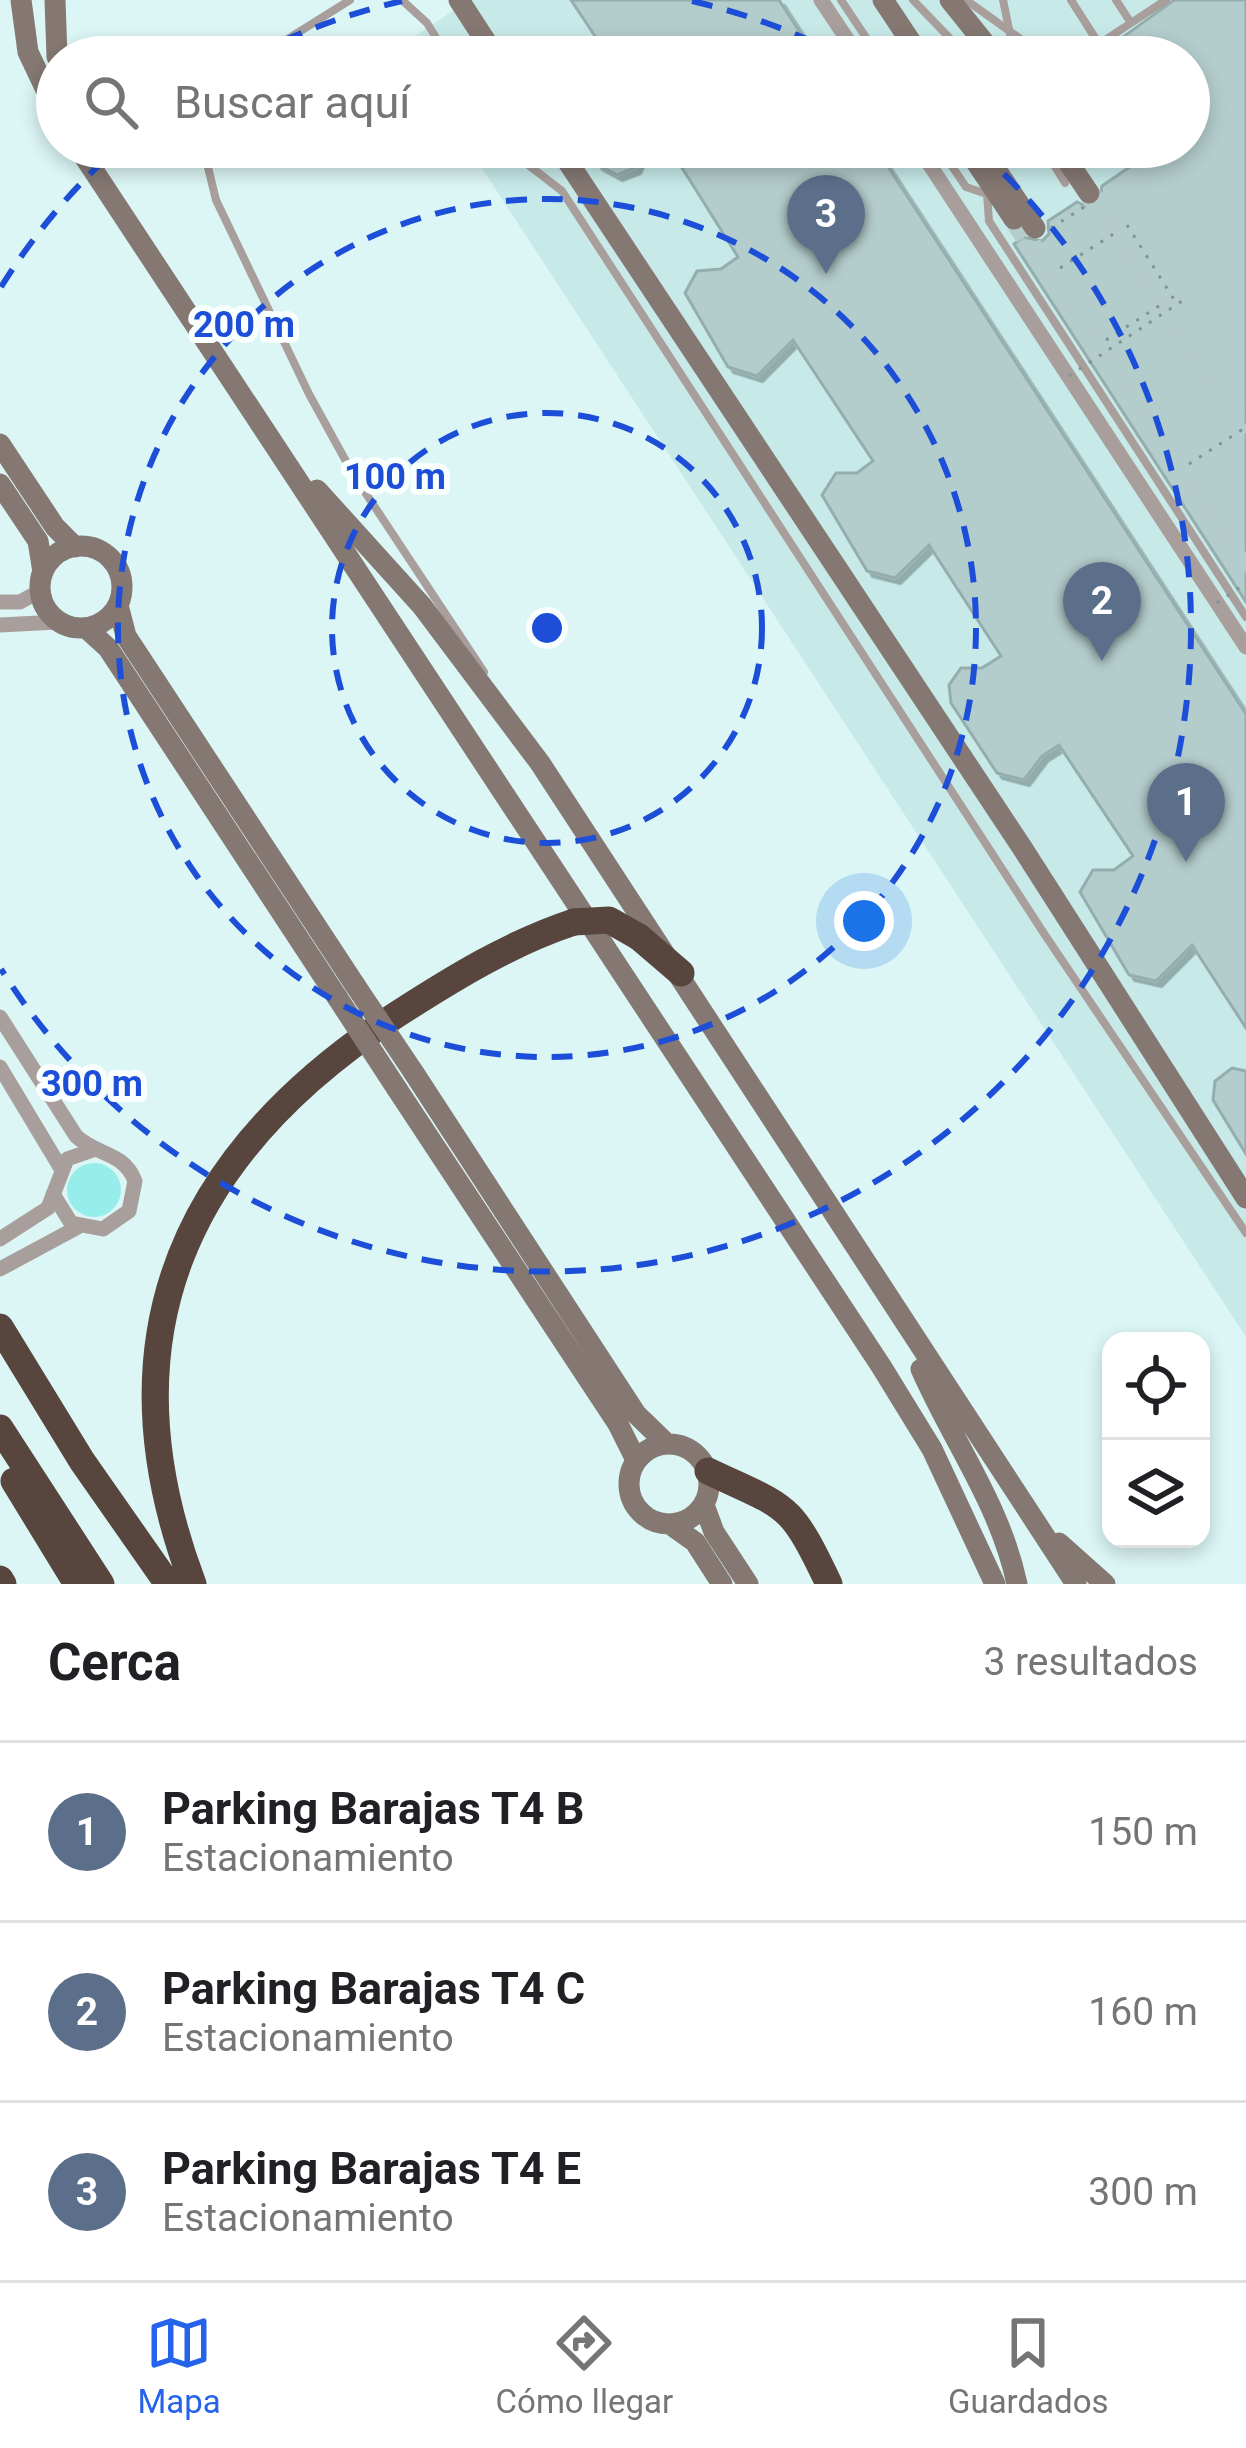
<!DOCTYPE html>
<html lang="es">
<meta charset="utf-8">
<style>
:root{--surface:#fff;--page:#f2f2f2;--text:#202124;--muted:#757577;--line:#e0e0e0;--accent:#2563eb}
body{margin:0;font-family:Roboto,sans-serif;background:var(--page);color:var(--text)}
.controls{position:absolute;right:36px;bottom:36px;display:grid;overflow:hidden;border-radius:24px;box-shadow:0 6px 18px #0003}
.controls button{width:108px;height:108px;display:grid;place-items:center;padding:0;border:0;border-bottom:3px solid var(--line);background:var(--surface);color:var(--text);font:60px sans-serif}
.you{position:absolute;left:864px;top:921px;width:42px;height:42px;margin:-30px;border:9px solid #fff;border-radius:50%;background:#1a73e8;box-shadow:0 0 0 18px #1a73e833}
.badge{display:grid;place-items:center;width:78px;height:78px;border-radius:50%;background:var(--accent);color:#fff;font-size:39px;font-weight:700}
.pin{position:absolute;translate:-50% -99px;filter:drop-shadow(0 3px 6px #0008)}
.pin::after{content:'';position:absolute;top:63px;width:42px;height:36px;background:inherit;clip-path:polygon(0 0,100% 0,50% 100%)}
.list{margin:0;padding:0;list-style:none}
h2{display:flex;justify-content:space-between;align-items:center;height:156px;margin:0;padding:0 48px;font-size:51px}
h2 small{font-size:39px;font-weight:400;color:var(--muted)}
.list li{display:grid;grid-template-columns:78px 1fr auto;gap:36px;align-items:center;box-sizing:border-box;height:180px;padding:0 48px;border-top:3px solid var(--line)}
.list b{display:block;font-size:45px;white-space:nowrap}
.list p{margin:0;font-size:39px;white-space:nowrap;color:var(--muted)}
.list em{font-size:39px;font-style:normal;color:var(--muted)}
.icon{flex:none;width:66px;height:66px;fill:none;stroke:currentColor;stroke-width:2;stroke-linecap:round;stroke-linejoin:round}
.map{position:relative;flex:none;width:1246px;height:1584px;overflow:hidden}
.search{position:absolute;background:var(--surface);box-shadow:0 6px 18px #0003;left:36px;right:36px;top:36px;height:132px;display:flex;align-items:center;gap:30px;box-sizing:border-box;padding:0 42px;border-radius:66px;color:var(--muted);font-size:45px}
.sheet{height:696px;background:var(--surface)}
nav{display:flex;justify-content:space-around;align-items:center;box-sizing:border-box;height:168px;border-top:3px solid var(--line);background:var(--surface);font-size:33px;color:var(--muted)}
nav a{display:grid;justify-items:center;gap:6px}
nav .on{color:var(--accent)}
.map>svg:first-child{display:block}
.built{fill:#c7eae9}
.green{fill:#97edea}
.building{fill:#b3cdcc;stroke:#95aead;stroke-width:3;filter:url(#shadow)}
.lines{fill:none;stroke-linecap:round;stroke-linejoin:round}
.secondary-tunnel{stroke:#b5cccc;stroke-width:21;stroke-dasharray:21 10;stroke-linecap:butt}
.path{stroke:#819493;stroke-width:3;stroke-dasharray:3 9;stroke-linecap:butt}
.lane{stroke:#a89e9b;stroke-width:8}
.street{stroke:#a89e9b;stroke-width:15}
.secondary{stroke:#857873;stroke-width:21}
.highway{stroke:#57453e;stroke-width:27}
.path-bridge{stroke:#819493;stroke-width:3;stroke-dasharray:3 9;stroke-linecap:butt}
.secondary-bridge{stroke:#857873;stroke-width:21}
.highway-bridge{stroke:#57453e;stroke-width:27}
.ring{fill:none;stroke:#1d4ed8;stroke-width:6;stroke-dasharray:21 15}
.centre{fill:#1d4ed8;stroke:#f9fefe;stroke-width:6}
.ring-label{font-size:36px;text-anchor:middle;font-weight:bold;fill:#1d4ed8;stroke:#f9fefe;stroke-width:12;stroke-linejoin:round;paint-order:stroke}
</style>
<div class="map">
<svg width="1246" height="1584" viewBox="0 0 1246 1584">
<defs>
<filter id="shadow"><feDropShadow dx="5.5" dy="5.5" stdDeviation="0" flood-color="#0004"/></filter>
</defs>
<rect width="100%" height="100%" fill="#dbf6f5"/>
<path class="built" d="M469 0H1246V1337L468 147H1189V57H410L402 45Z"/>
<path class="green" d="M67 1190a27 27 0 1 1 54 0a27 27 0 1 1-54 0Z"/>
<path class="building" d="M571 0H779L816 57H609Z
M1174 0H1246V602L1014 244 1023 237 1042 241 1049 234 1048 221 1077 202 1089 208 1098 205 1102 186 1137 162 1127 147H1189V57H1084L1104 51Z
M586 147H645L635 168 617 175 597 164Z
M669 147H875L983 312 1246 714V1028L1192 945 1156 981 1129 975 1080 892 1093 870H1114L1133 856 1059 745 1042 756 1024 780 997 773 951 703 949 685 961 668H982L1001 656 929 545 895 578 867 571 822 495 836 473H857L873 461 793 340 757 376 728 367 685 293 697 271 721 269 738 257Z
M1232 1068 1246 1071V1154L1213 1100 1215 1081Z"/>
<g class="lines">
<path class="secondary-tunnel" d="M1089 193 1246 433
M1014 219 1246 572"/>
<path class="path" d="M1127 225 1177 304"/>
<path class="lane" d="M402 0 427 23 448 57
M841 0 879 57
M913 0 968 57
M966 0 1046 57
M1003 0 1010 34
M1071 0 1099 44 1166 0
M1116 0 1131 23
M259 57 350 0
M203 147 216 200 309 394 353 474 484 672
M505 147 562 191 1045 935 1246 1233
M939 147 966 187 987 194 989 221 1246 617
M1043 147 1065 183"/>
<path class="street" d="M821 0 859 57
M918 147 1246 647
M0 602H20L40 591
M0 625 58 622
M0 1017 76 1136C97 1156 123 1151 135 1181L129 1211 103 1229 71 1223 53 1194
M0 1067 60 1167
M0 1239 48 1208 67 1159 93 1150
M0 1269 78 1227"/>
<path class="secondary" d="M21 0 28 52 57 113
M55 0 57 57
M459 0 496 57
M883 0 921 57
M78 147 881 1366 932 1449 995 1584
M558 147 1023 849 1246 1198
M966 147 1014 219
M0 444 55 527 75 547
M0 484 38 541 43 572
M317 490 422 606 540 763 1076 1584
M40 587a41 41 0 1 1 82 0a41 41 0 1 1-82 0Z
M118 605 126 636 355 985
M86 628 108 648 337 997
M414 1073 636 1414 666 1443
M397 1089 618 1424 636 1460
M921 1369C953 1442 1000 1504 1017 1584
M629 1484a40 40 0 1 1 80 0a40 40 0 1 1-80 0Z
M704 1505 714 1532 748 1584
M671 1525 695 1542 722 1584
M1059 1543 1105 1584"/>
<path class="highway" d="M639 937 681 973
M0 1327 82 1461 168 1584
M0 1428 101 1584
M708 1471C788 1509 789 1500 829 1584
M14 1481 77 1584
M0 1579 3 1584
M193 1584C100 1339 183 1154 396 1015 452 979 510 943 574 922"/>
<path class="path-bridge" d="M1051 228 1084 207
M1060 268 1115 233
M1106 340 1162 304
M1069 376 1185 299
M1189 464 1243 429
M1217 603 1246 583"/>
<path class="secondary-bridge" d="M950 0 996 57
M981 147 1035 228
M1058 147 1089 193
M355 985 414 1073
M337 997 397 1089"/>
<path class="highway-bridge" d="M574 922 609 920 639 937"/>
</g>
<g class="ring">
<circle cx="547" cy="628" r="215"/>
<circle cx="547" cy="628" r="429"/>
<path d="M1 287A644 644 0 0 1 116 149M250 57A644 644 0 0 1 402 1M692 1A644 644 0 0 1 844 57M978 149A644 644 0 1 1 1 969"/>
</g>
<circle cx="547" cy="628" r="18" class="centre"/>
<g class="ring-label">
<text x="244" y="337">200 m</text>
<text x="395" y="489">100 m</text>
<text x="92" y="1096">300 m</text>
</g>
</svg>
<div class="controls">
<button><svg class="icon" aria-label="locate" viewBox="0 0 24 24"><circle cx="12" cy="12" r="6"/><path d="M12 2v4M12 18v4M2 12h4M18 12h4"/></svg></button>
<button><svg class="icon" aria-label="layers" viewBox="0 0 24 24"><path d="M12 4l9 5-9 5-9-5zM3 14l9 5 9-5"/></svg></button>
</div>
<div class="you"></div>
<div class="pin badge" style="left:1186px;top:862px;background:#5c6f8a">1</div>
<div class="pin badge" style="left:1102px;top:661px;background:#5c6f8a">2</div>
<div class="pin badge" style="left:826px;top:274px;background:#5c6f8a">3</div>
<div class="search"><svg class="icon" aria-label="search" viewBox="0 0 24 24"><circle cx="10" cy="10" r="6"/><path d="M15 15l6 6"/></svg>Buscar aquí</div>
</div>
<section class="sheet">
<h2>Cerca<small>3 resultados</small></h2>
<ul class="list">
<li><span class="badge" style="background:#5c6f8a">1</span><div><b>Parking Barajas T4 B</b><p>Estacionamiento</p></div><em>150 m</em></li>
<li><span class="badge" style="background:#5c6f8a">2</span><div><b>Parking Barajas T4 C</b><p>Estacionamiento</p></div><em>160 m</em></li>
<li><span class="badge" style="background:#5c6f8a">3</span><div><b>Parking Barajas T4 E</b><p>Estacionamiento</p></div><em>300 m</em></li>
</ul>
</section>
<nav>
<a class="on"><svg class="icon" aria-label="map" viewBox="0 0 24 24"><path d="M3 6l6-2 6 2 6-2v14l-6 2-6-2-6 2zM9 4v14M15 6v14"/></svg>Mapa</a>
<a><svg class="icon" aria-label="directions" viewBox="0 0 24 24"><path d="M12 3l9 9-9 9-9-9zM9 14v-3h6M13 9l2 2-2 2"/></svg>Cómo llegar</a>
<a><svg class="icon" aria-label="saved" viewBox="0 0 24 24"><path d="M7 4h10v16l-5-4-5 4z"/></svg>Guardados</a>
</nav>
